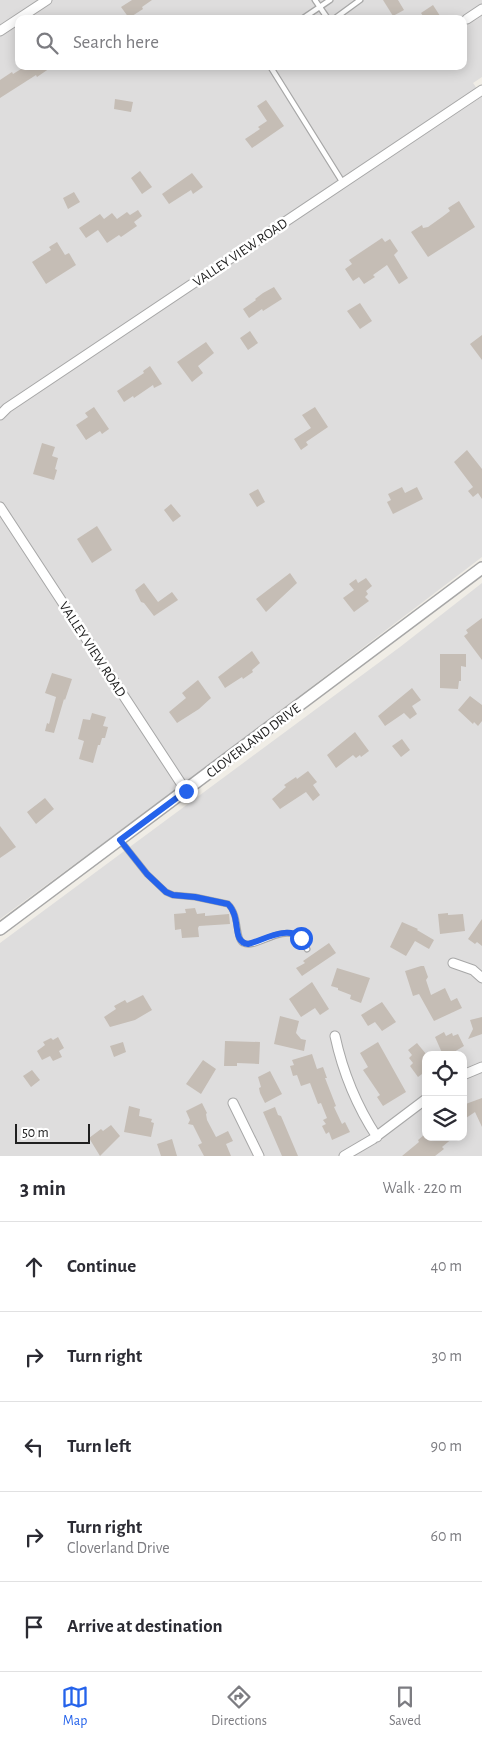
<!DOCTYPE html>
<meta charset="utf-8">
<style>
:root{--surface:#fff;--page:#f7f7f7;--text:#2b2b33;--muted:#7c7c81;--line:#e1e1e2;--accent:#2563eb}
body{margin:0;font-family:"Alegreya Sans",sans-serif;background:var(--page);color:var(--text)}
.controls{position:absolute;right:15px;bottom:15px;display:grid;overflow:hidden;border-radius:10px;box-shadow:0 2px 12px #0003}
.controls button{width:45px;height:45px;display:grid;place-items:center;padding:0;border:0;border-bottom:1px solid var(--line);background:var(--surface);color:var(--text);font:25px sans-serif}
.scale{position:absolute;left:15px;bottom:12px;width:75px;box-sizing:border-box;padding-left:5px;border:2px solid #202020;border-top:0;font-size:14px;line-height:18px;white-space:nowrap;color:#202020;-webkit-text-stroke:4px #fff;paint-order:stroke}
.stop{position:absolute;width:15px;height:15px;margin:-11px;border:4px solid #2563eb;border-radius:50%;background:#fff}
.stop.end{background:#2563eb;border-color:#fff;box-shadow:0 1px 5px #0008}
.list{margin:0;padding:0;list-style:none}
h2{display:flex;justify-content:space-between;align-items:center;height:65px;margin:0;padding:0 20px;font-size:21px}
h2 small{font-size:16px;font-weight:400;color:var(--muted)}
.list li{display:grid;grid-template-columns:32px 1fr auto;gap:15px;align-items:center;box-sizing:border-box;height:90px;padding:0 20px;border-top:1px solid var(--line)}
.list b{display:block;font-size:19px;white-space:nowrap}
.list p{margin:0;font-size:16px;white-space:nowrap;color:var(--muted)}
.list em{font-size:16px;font-style:normal;color:var(--muted)}
.icon{flex:none;width:28px;height:28px;fill:none;stroke:currentColor;stroke-width:2;stroke-linecap:round;stroke-linejoin:round}
.map{position:relative;flex:none;width:482px;height:1156px;overflow:hidden}
.search{position:absolute;background:var(--surface);box-shadow:0 2px 12px #0003;left:15px;right:15px;top:15px;height:55px;display:flex;align-items:center;gap:12px;box-sizing:border-box;padding:0 18px;border-radius:10px;color:var(--muted);font-size:19px}
.sheet{height:515px;background:var(--surface)}
nav{display:flex;justify-content:space-around;align-items:center;box-sizing:border-box;height:70px;border-top:1px solid var(--line);background:var(--surface);font-size:14px;color:var(--muted)}
nav a{display:grid;justify-items:center;gap:2px}
nav .on{color:var(--accent)}
.map>svg:first-child{display:block}
.residential{fill:#dedddd;fill-rule:evenodd}
.building{fill:#c5bdb5}
.lines{fill:none;stroke-linecap:round;stroke-linejoin:round}
.service-casing{stroke:#a7a7a7;stroke-width:7}
.minor-casing{stroke:#a7a7a7;stroke-width:11}
.tertiary-casing{stroke:#a7a7a7;stroke-width:14}
.service{stroke:#fff;stroke-width:4.5}
.minor{stroke:#fff;stroke-width:9}
.tertiary{stroke:#fff;stroke-width:11}
.route{stroke:#2563eb;stroke-width:6}
.labels{text-anchor:middle;stroke-width:5;stroke-linejoin:round;paint-order:stroke}
.street-label{font-size:14px;fill:#202020;stroke:#fff}
</style>
<div class="map">
<svg width="482" height="1156" viewBox="0 0 482 1156">
<rect width="100%" height="100%" fill="#f0ede6"/>
<path class="residential" d="M0 0H482V77L473 83 482 96V557L193 777 0 919ZM19 19H463V66H19Z
M482 583V1156H0V943L400 647ZM426 1055H463V1137H426Z"/>
<path class="building" d="M132 0H152L142 7 143 9 129 18 121 7Z
M383 0H398L404 10 393 16Z
M433 5 442 19H425L421 13Z
M26 66H53L37 77 36 75 0 98V80L12 72 13 74Z
M115 99 133 102 131 112 114 109Z
M266 100 284 126 252 148 245 139 260 129 258 127 267 121 257 106Z
M140 171 152 187 142 194 131 178Z
M192 173 203 187 193 194 191 190 169 204 162 194Z
M74 192 80 202 68 209 63 198Z
M459 201 475 227 428 257 411 232 422 225 423 228 428 227 442 217 450 211 448 208Z
M138 210 142 216 134 222 137 226 121 237 119 235 107 243 98 230 86 238 79 228 100 214 104 219 112 213 117 219 127 212 130 215Z
M382 238 385 242 390 239 398 251 394 255 408 278 399 284 387 265 373 275 375 277 364 284 359 277 353 281 345 269 352 264 349 260Z
M57 242 65 255 69 253 76 265 46 284 32 262 51 250 49 247Z
M274 287 282 299 263 311 262 309 249 318 243 309 256 300 255 299 263 293Z
M360 303 372 321 360 329 347 311Z
M250 331 258 343 248 350 240 338Z
M482 335V360L470 344Z
M206 342 214 353 198 366 203 373 192 382 177 362Z
M150 366 162 384 154 388 153 385 134 398 133 396 124 402 117 391 144 373 143 371Z
M94 407 109 429 102 434 100 431 86 440 76 425 88 417 85 413Z
M315 407 328 427 306 442 308 445 301 450 294 439 311 428 302 415Z
M42 443 55 447 52 456 58 458 55 469 57 470 54 480 33 474Z
M467 450 482 469V499L478 493 473 497 468 491 473 487 454 462Z
M402 487 405 493 417 487 423 499 393 514 387 502 391 500 388 494Z
M258 489 265 502 257 507 249 494Z
M171 504 181 516 173 522 164 510Z
M97 526 112 550 92 563 77 539Z
M290 573 297 583 266 612 256 599Z
M366 578 372 586 366 591 368 594 365 597 369 601 354 612 343 598 354 590 349 584 356 579 358 583Z
M144 583 158 602 172 592 178 600 154 616 144 603 141 602 135 590Z
M482 618V660L464 636 468 633 466 630Z
M252 651 260 663 252 670 253 672 243 679 242 677 225 688 218 677Z
M440 654H466V667L461 666V681H459L458 689 440 688Z
M52 673 72 679 65 700 64 699 54 733 45 731 47 723 49 724 56 697 45 693Z
M198 680 211 698 199 709 177 723 169 712 186 698 182 693Z
M412 688 421 700 412 706 417 714 410 719 404 713 385 726 378 716Z
M470 696 482 705V721L478 726 474 722 473 724 458 710Z
M92 713 106 717 103 726 108 727 105 738H102L100 745H98L93 763 79 759 84 741 78 739 83 719 90 720Z
M355 732 369 751 361 757 360 755 356 758 353 755 336 768 327 755Z
M402 739 410 750 401 757 392 746Z
M308 771 317 782 313 785 320 795 313 801 306 792 280 809 272 799 286 787 284 785 296 777 297 779Z
M45 798 54 809 36 824 27 812Z
M0 826 16 847 0 858Z
M195 908 197 914 205 913V916L229 914 230 924 199 926 198 928 199 937 182 938 181 929 175 930 174 914 186 913 185 909Z
M448 913V915L463 914 465 931 440 934 438 914Z
M482 919V946L477 942 475 944 468 939Z
M402 922 418 929 417 930 434 940 429 949 415 941 406 956 390 947Z
M329 943 336 953 302 976 296 968 305 963 303 961Z
M421 966H424L428 977 426 980 431 995 445 988 451 1001 457 998 462 1008 434 1021 419 994 413 996 405 971Z
M337 968 370 978 361 1003 350 999 351 995 338 990V988L331 986Z
M312 982 329 1009 320 1015 315 1008 301 1017 289 999Z
M143 995 152 1010 135 1020 110 1027 104 1017 116 1009 114 1006 125 1000 127 1003Z
M382 1002 396 1022 382 1031 375 1022 368 1026 361 1015Z
M280 1016 299 1021 296 1033 301 1039 306 1040 304 1051 274 1044Z
M482 1017V1034L468 1039 473 1029 470 1020Z
M444 1032 446 1036 452 1033 453 1036 458 1034 464 1046 454 1052 455 1055H443L435 1037Z
M58 1037 64 1048 59 1051 62 1057 53 1061 50 1056 42 1060 37 1051 45 1045 43 1042 51 1038 53 1040Z
M225 1041 260 1042 259 1064 237 1063V1066H224Z
M123 1042 126 1052 114 1057 110 1046Z
M378 1042 406 1092 383 1106 377 1097 380 1095 363 1070 368 1067 360 1053Z
M417 1043 426 1054V1071L418 1077 410 1066 413 1063 409 1058 412 1055 408 1050Z
M312 1054 317 1069 323 1067 327 1078H325L336 1106 334 1107 342 1124 345 1122 350 1132 332 1140 329 1132 326 1134 322 1126 326 1124 323 1120 327 1118 321 1103 318 1104 310 1083 301 1086 297 1075 293 1076 290 1066 294 1065 292 1060Z
M203 1060 216 1069 201 1094 186 1084Z
M32 1070 40 1080 31 1087 23 1076Z
M270 1071 282 1094 265 1103 260 1093 259 1088 261 1087 258 1077Z
M482 1098V1127L475 1112 463 1120V1105Z
M202 1103 207 1113 206 1114 207 1120 216 1137 228 1131 233 1141 226 1144 231 1156H204L198 1145 202 1143 193 1125 188 1124 190 1120 186 1111Z
M129 1106 140 1109 139 1116 152 1119 151 1122 154 1123 151 1137 124 1132Z
M275 1107 278 1115 281 1116 298 1156H282L263 1112Z
M111 1125 120 1136 100 1156 89 1138 101 1129 103 1131Z
M424 1135 425 1137H454L442 1147 444 1149 435 1156H402L419 1142 418 1140Z
M172 1139 177 1156H161L157 1144Z"/>
<g class="lines">
<defs>
<path id="service" d="M315 0 328 19
M302 19 330 0
M334 19 360 0
M270 66 343 183
M120 840 147 874 166 892 173 895 195 897 228 904C240 915 235 939 243 943 256 950 279 925 299 936L307 949"/>
<path id="minor" d="M467 19 482 9
M0 31 47 0
M0 415 7 408 482 90
M0 507 186 791
M453 963 473 970 482 978
M335 1036C343 1073 356 1105 377 1137
M463 1075 482 1067
M233 1103 259 1156
M344 1156 373 1139 426 1099"/>
<path id="tertiary" d="M0 929 482 568"/>
</defs>
<use href="#service" class="service-casing"/>
<use href="#minor" class="minor-casing"/>
<use href="#tertiary" class="tertiary-casing"/>
<use href="#service" class="service"/>
<use href="#minor" class="minor"/>
<use href="#tertiary" class="tertiary"/>
</g>
<g class="lines">
<path class="route" d="M186 791 120 840 147 874 166 892 173 895 195 897 228 904C242 918 231 942 248 944 264 940 287 925 301 938"/>
</g>
<g class="labels">
<g class="street-label">
<text transform="translate(240 252) rotate(-34)" y="5">VALLEY VIEW ROAD</text>
<text transform="translate(93 649) rotate(57)" y="5">VALLEY VIEW ROAD</text>
<text transform="translate(253 740) rotate(-37)" y="5">CLOVERLAND DRIVE</text>
</g>
</g>
</svg>
<div class="controls">
<button><svg class="icon" aria-label="locate" viewBox="0 0 24 24"><circle cx="12" cy="12" r="6"/><path d="M12 2v4M12 18v4M2 12h4M18 12h4"/></svg></button>
<button><svg class="icon" aria-label="layers" viewBox="0 0 24 24"><path d="M12 4l9 5-9 5-9-5zM3 14l9 5 9-5"/></svg></button>
</div>
<div class="scale">50 m</div>
<div class="stop" style="left:301px;top:938px"></div>
<div class="stop end" style="left:186px;top:791px"></div>
<div class="search"><svg class="icon" aria-label="search" viewBox="0 0 24 24"><circle cx="10" cy="10" r="6"/><path d="M15 15l6 6"/></svg>Search here</div>
</div>
<section class="sheet">
<h2>3 min<small>Walk · 220 m</small></h2>
<ul class="list">
<li><svg class="icon" aria-label="ahead" viewBox="0 0 24 24"><path d="M12 20V5M6 11l6-6 6 6"/></svg><div><b>Continue</b></div><em>40 m</em></li>
<li><svg class="icon" aria-label="right" viewBox="0 0 24 24"><path d="M7 20v-9h11M14 6l5 5-5 5"/></svg><div><b>Turn right</b></div><em>30 m</em></li>
<li><svg class="icon" aria-label="left" viewBox="0 0 24 24"><path d="M17 20v-9H6M10 6l-5 5 5 5"/></svg><div><b>Turn left</b></div><em>90 m</em></li>
<li><svg class="icon" aria-label="right" viewBox="0 0 24 24"><path d="M7 20v-9h11M14 6l5 5-5 5"/></svg><div><b>Turn right</b><p>Cloverland Drive</p></div><em>60 m</em></li>
<li><svg class="icon" aria-label="arrive" viewBox="0 0 24 24"><path d="M6 21V4h12l-3 4 3 4H6"/></svg><div><b>Arrive at destination</b></div></li>
</ul>
</section>
<nav>
<a class="on"><svg class="icon" aria-label="map" viewBox="0 0 24 24"><path d="M3 6l6-2 6 2 6-2v14l-6 2-6-2-6 2zM9 4v14M15 6v14"/></svg>Map</a>
<a><svg class="icon" aria-label="directions" viewBox="0 0 24 24"><path d="M12 3l9 9-9 9-9-9zM9 14v-3h6M13 9l2 2-2 2"/></svg>Directions</a>
<a><svg class="icon" aria-label="saved" viewBox="0 0 24 24"><path d="M7 4h10v16l-5-4-5 4z"/></svg>Saved</a>
</nav>
